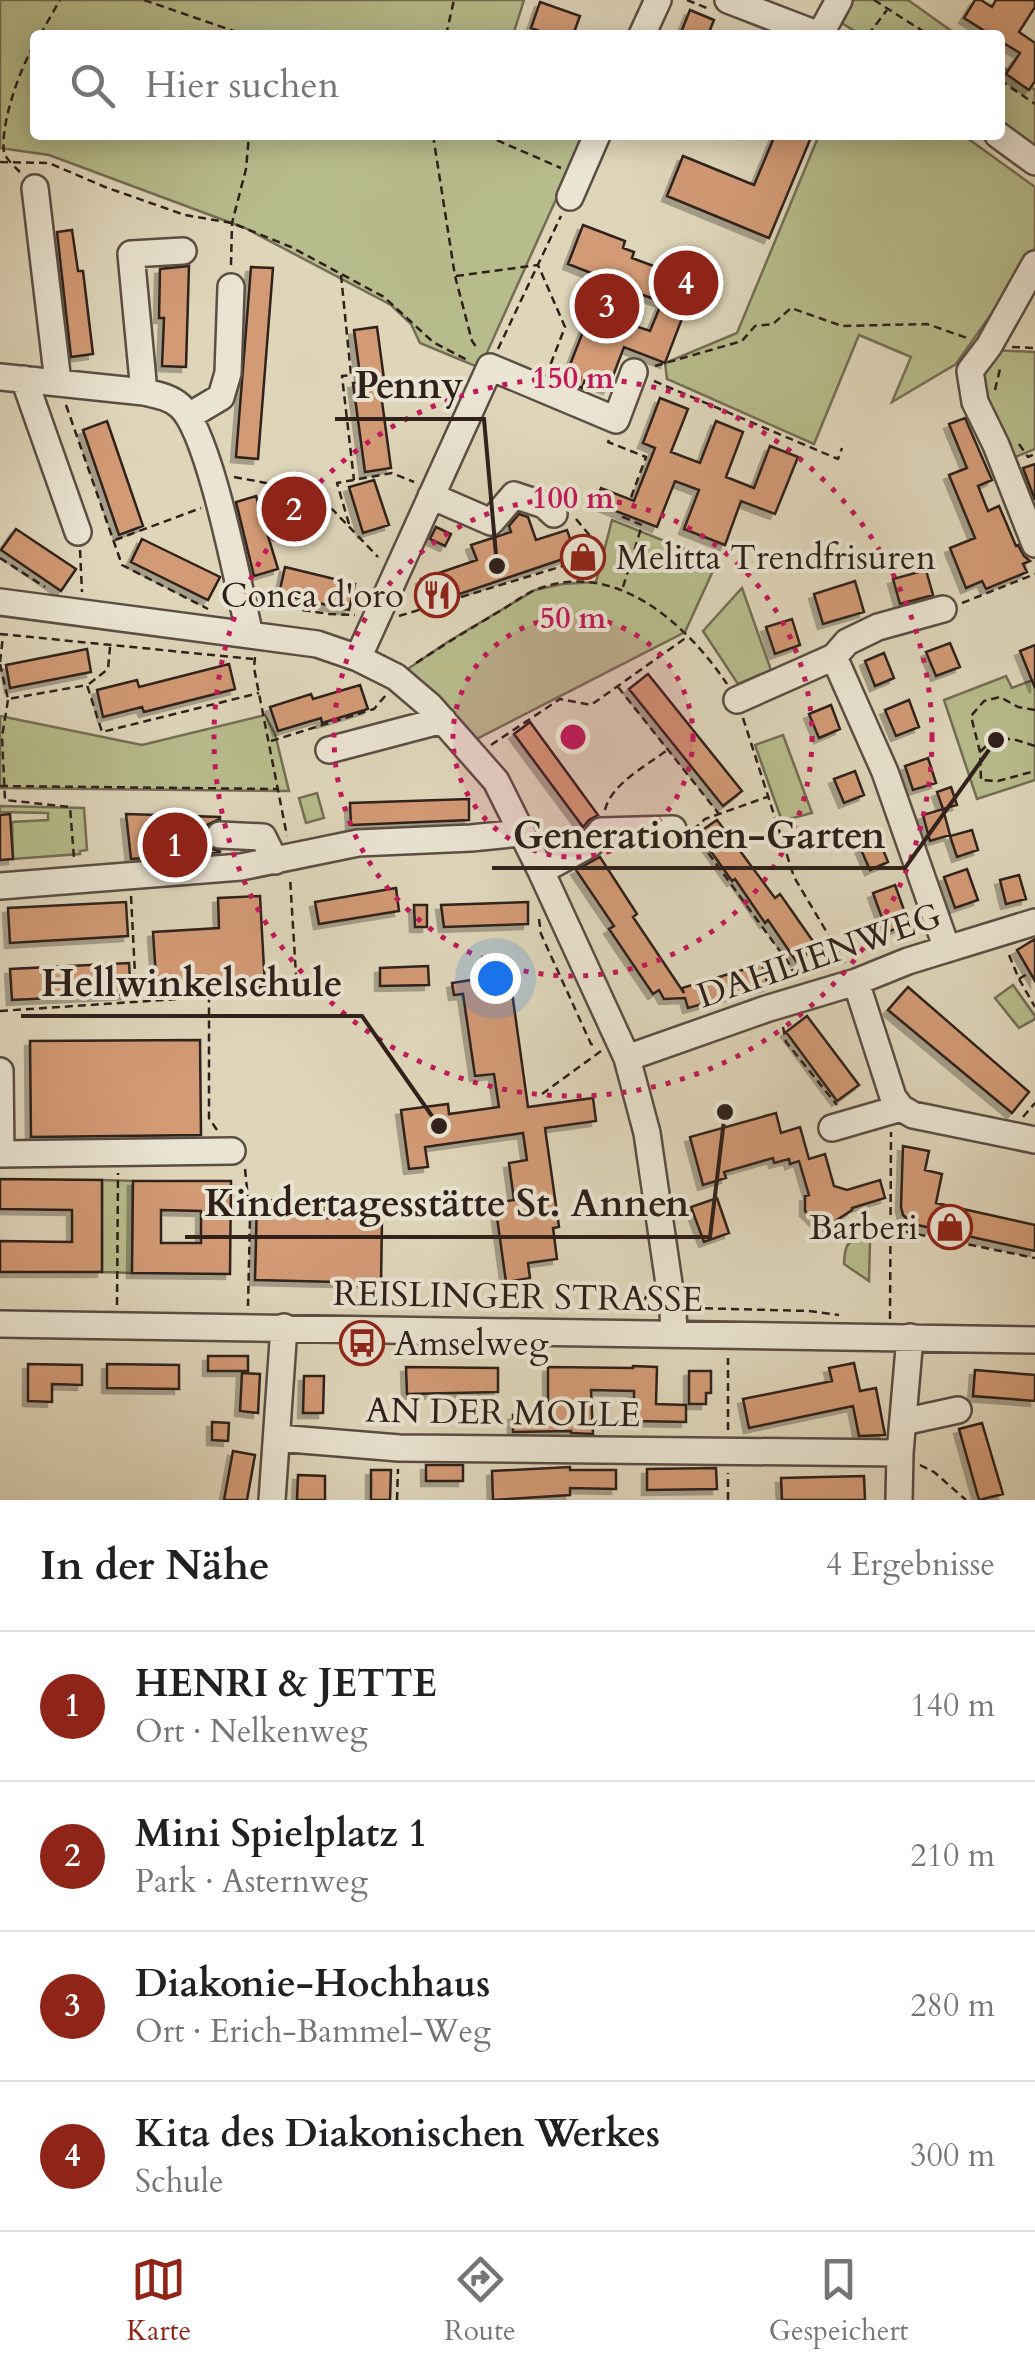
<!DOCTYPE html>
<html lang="de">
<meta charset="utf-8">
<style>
:root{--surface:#fff;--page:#f6f6f6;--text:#202124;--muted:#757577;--line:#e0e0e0;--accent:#8f2418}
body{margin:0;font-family:Cardo,serif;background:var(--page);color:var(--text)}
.you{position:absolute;left:495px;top:978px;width:35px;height:35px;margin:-25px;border:8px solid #fff;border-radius:50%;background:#1a73e8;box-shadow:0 0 0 15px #1a73e833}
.badge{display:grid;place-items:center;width:65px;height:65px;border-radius:50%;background:var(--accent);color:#fff;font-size:32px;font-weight:700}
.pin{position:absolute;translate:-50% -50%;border:5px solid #fff;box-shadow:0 2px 10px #0006}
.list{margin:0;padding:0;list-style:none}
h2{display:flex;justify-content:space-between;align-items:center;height:130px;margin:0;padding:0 40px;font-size:42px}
h2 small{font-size:32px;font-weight:400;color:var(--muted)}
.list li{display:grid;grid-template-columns:65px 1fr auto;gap:30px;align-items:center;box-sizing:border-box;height:150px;padding:0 40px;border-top:2px solid var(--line)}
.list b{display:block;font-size:38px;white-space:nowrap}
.list p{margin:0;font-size:32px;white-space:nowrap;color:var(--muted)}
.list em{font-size:32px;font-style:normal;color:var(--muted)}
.icon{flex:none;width:55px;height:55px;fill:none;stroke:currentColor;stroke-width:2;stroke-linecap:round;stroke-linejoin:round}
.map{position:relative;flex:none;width:1035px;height:1500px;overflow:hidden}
.search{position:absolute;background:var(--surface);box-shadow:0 5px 25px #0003;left:30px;right:30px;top:30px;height:110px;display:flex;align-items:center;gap:25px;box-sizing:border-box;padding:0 35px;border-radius:10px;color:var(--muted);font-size:38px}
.sheet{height:730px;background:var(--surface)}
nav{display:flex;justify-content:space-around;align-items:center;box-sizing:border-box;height:140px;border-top:2px solid var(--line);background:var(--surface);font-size:28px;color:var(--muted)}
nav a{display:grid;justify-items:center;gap:5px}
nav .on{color:var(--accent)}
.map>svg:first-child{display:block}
.green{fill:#b7bc8c;stroke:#736e54;stroke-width:2.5}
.building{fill:#d29a75;stroke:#2f201b;stroke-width:2.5;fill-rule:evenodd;filter:url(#shadow)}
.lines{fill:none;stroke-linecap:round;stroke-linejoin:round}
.minor-casing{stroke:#5b4e43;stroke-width:30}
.path{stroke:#2f201b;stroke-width:2.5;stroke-dasharray:8 5;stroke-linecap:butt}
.minor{stroke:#eae4d2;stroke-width:25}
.ring{fill:none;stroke:#c2185b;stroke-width:5;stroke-dasharray:5 10}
.labels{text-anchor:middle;stroke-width:8;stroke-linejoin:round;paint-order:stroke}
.poi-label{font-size:35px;fill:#2f201b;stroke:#eae4d2;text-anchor:start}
.street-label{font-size:35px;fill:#2f201b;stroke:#eae4d2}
.centre{fill:#c2185b;stroke:#eae4d2;stroke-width:5}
.ring-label{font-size:30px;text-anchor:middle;font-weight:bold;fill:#c2185b;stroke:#eae4d2;stroke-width:8;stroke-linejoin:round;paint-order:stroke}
.leader{fill:none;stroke:#2f201b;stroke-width:4}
.callout-dot{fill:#2f201b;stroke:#eae4d2;stroke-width:4}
.callout-label{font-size:38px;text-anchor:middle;font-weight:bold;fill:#2f201b;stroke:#eae4d2;stroke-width:8;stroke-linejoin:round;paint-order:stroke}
</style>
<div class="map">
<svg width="1035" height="1500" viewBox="0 0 1035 1500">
<defs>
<filter id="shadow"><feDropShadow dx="-5" dy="5" stdDeviation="0" flood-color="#0004"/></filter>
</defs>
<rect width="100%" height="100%" fill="#dfd6ba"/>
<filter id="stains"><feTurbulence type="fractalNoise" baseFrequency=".002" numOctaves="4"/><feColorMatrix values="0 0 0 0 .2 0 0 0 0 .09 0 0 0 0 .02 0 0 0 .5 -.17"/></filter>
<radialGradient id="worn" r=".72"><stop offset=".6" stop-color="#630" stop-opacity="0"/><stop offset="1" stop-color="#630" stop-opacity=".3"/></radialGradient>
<path class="green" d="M0 0H524L513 35H35V135H585L480 368 420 343 411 324 391 305 245 228 49 155 0 148Z
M852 0H908L957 35H861L840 22Z
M1000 65 1035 90V150L1000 123Z
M819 135H963L1035 187V247L1027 263 956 364 892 402 911 357 859 335 814 444 667 379 665 363 737 333Z
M992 350 1035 352V449L1008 460 980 377Z
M612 520 717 562 685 632 465 745 396 677 449 641 535 590 563 584 596 582Z
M742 588 771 670 738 684 703 631Z
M1006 676 1012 688 1035 679V780L977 799 944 700Z
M265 715 275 734 289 791 0 788V716L142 745Z
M783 735 812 813 782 821 755 745Z
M317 793 324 818 306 823 299 798Z
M0 806 84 808 87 850 80 851V854L13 859 12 822 48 820V813L0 812Z
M1013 985 1035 1016V1019L1019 1028 995 998Z
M102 1180 133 1181 132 1273 102 1272Z
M856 1239 870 1241 869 1281 844 1264C845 1253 844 1243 856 1239Z"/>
<path class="building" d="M975 0H981L992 7 996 0H1035V7L1019 32 1035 43V81L1029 90 1006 74 1020 53 1000 41V35H991L964 18Z
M540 2 580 16 573 35H550L531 28Z
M690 10 714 20 708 35H680Z
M775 135H812L769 238 667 196 683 156 754 185Z
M583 225 625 241 623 248 634 252 632 258 696 282 665 363 624 347 608 389 585 380 582 388 564 380 604 278 568 264ZM627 289 662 302 650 331 617 320Z
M72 230 78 271H83L93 354 71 357 57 232Z
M189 266 186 367 162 366 164 318H159L160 269Z
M251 267 273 268 258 459 236 457Z
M377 327 384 379H379L391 468 365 472 353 383 361 382 354 330Z
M660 398 688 409 671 452 700 463 716 421 743 432 726 477 754 488 770 446 798 457 775 514 741 501 725 545 684 529 699 490 675 481 657 527 595 503 601 488 634 501 655 448 643 443Z
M965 418 992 480 978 486 988 511 999 506 1016 546 1018 545 1024 556 1030 561 1023 564 1027 572 986 589 982 581 966 588 950 548 975 538 949 475 967 468 949 424Z
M107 421 143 526 119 535 83 430Z
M1035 464V500L1023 468Z
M374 480 389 525 363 533 349 487Z
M256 496 278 569 254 576 236 502Z
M519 514 528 517 536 540 567 530 573 547 587 548 592 552V562L584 566H580L569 557 430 604 421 579 477 560 471 545 511 532 509 526Z
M436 527 451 534 445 546 430 539Z
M16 529 76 569 61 591 1 550Z
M142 539 220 577 208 600 131 562Z
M285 567 355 584 349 610 279 594Z
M926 570 933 595 900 604 893 579Z
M855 581 864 612 823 624 814 594Z
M792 619 800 645 775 654 766 627Z
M950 643 960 667 936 676 926 652Z
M1035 645V688L1020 651Z
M87 649 91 672 10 688 6 665Z
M884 653 894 678 875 686 865 661Z
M229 664 235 689 144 712 142 707 103 717 97 690 137 680 139 687Z
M648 674 742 791 723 806 629 689Z
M360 685 368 709 322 723 321 718 278 731 270 707 311 694 313 699Z
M909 700 919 727 896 736 885 710Z
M831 705 840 729 819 738 809 714Z
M530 722 598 815 589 820 583 827 514 734Z
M928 758 936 783 913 790 905 766Z
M855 771 864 795 844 803 834 779Z
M951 787 957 805 943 809 937 792Z
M469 799V820L351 825 350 803Z
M943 809 950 835 930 841 923 815Z
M10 814 13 859 0 860V815Z
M126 814 220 817V819L207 825 204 835 210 848 221 852 131 859Z
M717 820 775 898 780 894 817 947 796 961 768 920 765 923 735 879 732 881 698 833Z
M972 830 978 850 957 857 950 836Z
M878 837 888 862 870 870 859 845Z
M600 857 637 914 633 917 684 993 682 988 762 964 768 986 688 1008 685 998 664 999 659 990 653 994 609 929 614 926 576 870Z
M967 869 978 900 955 908 944 877Z
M1019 875 1026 899 1006 904 1000 880Z
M895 885 909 924 887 932 873 893Z
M396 888 399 911 319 924 315 902Z
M260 896 265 987 157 993 153 932 219 928 218 898Z
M126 902 128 936 10 943 8 908Z
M528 902V924L444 927 441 905Z
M414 905H427V927H415Z
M1035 939V981L1017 950Z
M129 963 131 994 12 1000 10 969Z
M428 966 429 985 380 986V968Z
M502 975 504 986 511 985 528 1107 593 1098 596 1121 545 1128 559 1227 553 1228 557 1259 528 1263 530 1278 506 1282 495 1203 514 1200 509 1163 527 1160 523 1133 425 1147 428 1167 409 1169 401 1110 448 1104 449 1114 499 1107 494 1074 475 1076 463 994 454 995 452 983Z
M908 987 1029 1092 1012 1113 888 1010Z
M807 1016 859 1085 837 1101 786 1032Z
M200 1040 201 1135 31 1137 30 1041Z
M776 1113 781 1133 800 1127 809 1159 825 1154 834 1186 847 1190 880 1180 885 1198 852 1208V1210L823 1229 805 1211V1196L809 1195 799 1161 790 1164 789 1159 774 1163 773 1158 724 1172 726 1178 703 1185 690 1137Z
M903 1146 929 1151 925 1170 942 1174 936 1203 1035 1225V1251L913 1224 903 1215 901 1207Z
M0 1179 102 1180V1272H0V1241L72 1242V1210L0 1209Z
M133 1181H231L230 1274 132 1273ZM161 1210 201 1211V1243H161Z
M717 1198 729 1233 704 1242 691 1207Z
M257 1200 326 1201 325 1218 382 1219 381 1283 255 1280Z
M208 1356H248V1371H208Z
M854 1363 860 1391 876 1388 885 1435 859 1436 853 1406 749 1428 743 1399 832 1381 829 1368Z
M28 1364 82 1365V1385L52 1384V1402L28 1401Z
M107 1364 179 1365V1389L107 1388Z
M633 1366 657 1367 656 1404 686 1405V1422L634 1421V1391L591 1390 593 1434 571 1433V1431L513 1432V1415L548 1414V1367L633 1368Z
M406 1367 498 1368V1392L407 1394Z
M975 1370 1035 1375V1401L973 1396Z
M689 1371H711V1393H706V1404H689Z
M242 1373 260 1374 258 1413 240 1411Z
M304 1376H324L323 1413H303Z
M212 1422 229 1423 228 1441 212 1440Z
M982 1423 1003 1494 979 1500 959 1429Z
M233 1451 255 1455 247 1500H224Z
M426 1465H463V1481H426Z
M570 1467V1470H616V1489L570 1488V1495L493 1500 492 1471Z
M716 1468 717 1489 647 1490V1469Z
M371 1470H391L390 1500H371Z
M298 1475 325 1476V1500H297Z
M864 1476 865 1500H782L781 1478Z"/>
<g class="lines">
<defs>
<path id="minor" d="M728 0 819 35
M642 35 658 0
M820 35 839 0
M998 135 1035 162
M35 188 58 382
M570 197 597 135
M1035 264 989 346 970 371 975 402 996 445 1035 544
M0 377 144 392C157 395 170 397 180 406 210 432 239 590 250 635
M24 379 78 532
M144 392 131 254 183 251
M189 416 221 397 228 373 231 287
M431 496 491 522 514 495 544 505 554 514
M0 602 317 644 358 658 396 677 430 706 496 781 541 871 627 1058 647 1133 673 1311 674 1334
M834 657 885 772 947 949
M358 658 490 367 616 420 634 372
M737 700 834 657 847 642 878 627 943 609
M329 750 443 720
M220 835 263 837 275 861
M541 871 590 844 601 831 673 829
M0 886 241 867 358 843 471 838 521 833
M856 982 893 1097 901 1108 913 1115 1035 1140
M627 1058 766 1009 856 982 908 961 1035 922
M0 1071 1 1154
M832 1128 901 1108
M0 1154 232 1151
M0 1324 1035 1340
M903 1422 958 1410
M277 1438 399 1448 900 1453
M272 1500 284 1327
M899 1500 900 1453 910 1337"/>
</defs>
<use href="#minor" class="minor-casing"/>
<path class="path" d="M144 0 245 35
M687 0 709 9
M874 0 929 35
M846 31 863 35
M40 35 60 0
M446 35 454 0
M868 35 887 10
M1000 80 1035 104
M433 135 455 276 472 341 477 348
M485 135 561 168
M0 162 49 163 105 187 185 215 232 223 291 247 384 297 433 342 469 361
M20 172C15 167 7 160 4 153 0 123 20 69 35 43
M231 265 232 223 246 169 249 135
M341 275 351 375 342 376 354 480
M456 276 538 265 565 327 548 371
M1012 347 1035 348
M498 349 561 216
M655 366 742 341 755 326 773 324 791 308 842 326 927 324 970 339
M654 381 838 459 842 448
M995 390 1000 369
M66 405 122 565 208 609
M609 440 608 442 646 457 630 500
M1019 444 1028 457 1035 454
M234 477 309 491 334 511 378 557
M576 519 597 544V562L584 571 582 582
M349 524 337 483 392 473 414 482
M115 540 201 508
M80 550 82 592
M0 558 45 587
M623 587 642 525 623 517 624 514
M962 603 1035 574
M264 604 329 614 355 615
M399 616 566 565 584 571
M0 634 253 659
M255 657 254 668 287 836
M0 662 3 636
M416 663C442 646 468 630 495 614 508 607 521 596 535 590 614 558 686 623 727 684
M0 664 8 699 87 685 102 732 259 693
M89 684 108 669 110 647
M618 687 719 814
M8 700 2 737 5 800 70 807 74 858
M1035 710 1018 707 1000 697 984 701 971 716 980 752 981 780 998 781 1035 771
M743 718 794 877 845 963
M271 741 374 709 386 695
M491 745 560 699 591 705 687 637
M981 751 993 739H1013L1035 746
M0 786 278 789
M605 810C611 784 646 766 666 751
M693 830 705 819 767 797
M693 832 790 965 795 976
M131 896 136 994
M539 919 541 934 591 1044 597 1046
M1009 955 1019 979 1035 1007
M1019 979 1030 972
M0 1011 208 997
M783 1027 786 1042 837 1105
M542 1094 601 1051
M1023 1117 1035 1103
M217 1130 209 1118V997L297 991 290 878
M245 1169 250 1218 248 1306
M892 1229 1035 1258
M117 1305 118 1173
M692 1308 809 1311 839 1315
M636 1312 648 1294
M890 1319 891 1132
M728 1430V1358
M920 1465 934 1472 966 1500
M397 1500 398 1469
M728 1500V1473"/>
<use href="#minor" class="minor"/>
</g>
<circle cx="573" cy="737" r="120" fill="#c2185b" fill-opacity=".12"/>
<g class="ring">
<circle cx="573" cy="737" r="120"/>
<circle cx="573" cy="737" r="239"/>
<circle cx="573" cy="737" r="359"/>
</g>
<defs>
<symbol id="shop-ring" viewBox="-11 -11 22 22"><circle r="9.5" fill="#eae4d2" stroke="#8f2418" stroke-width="1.5"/><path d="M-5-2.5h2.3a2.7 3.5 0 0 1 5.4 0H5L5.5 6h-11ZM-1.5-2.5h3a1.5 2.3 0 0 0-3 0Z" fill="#8f2418"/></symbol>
<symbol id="restaurant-ring" viewBox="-11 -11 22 22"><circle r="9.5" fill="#eae4d2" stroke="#8f2418" stroke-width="1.5"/><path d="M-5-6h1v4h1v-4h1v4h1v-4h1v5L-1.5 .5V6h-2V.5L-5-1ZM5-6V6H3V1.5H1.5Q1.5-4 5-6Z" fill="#8f2418"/></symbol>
<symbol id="bus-ring" viewBox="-11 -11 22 22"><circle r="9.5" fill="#eae4d2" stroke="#8f2418" stroke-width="1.5"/><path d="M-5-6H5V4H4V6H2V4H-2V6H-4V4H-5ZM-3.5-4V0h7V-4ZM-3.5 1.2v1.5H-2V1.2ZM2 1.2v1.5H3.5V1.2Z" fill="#8f2418"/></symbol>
</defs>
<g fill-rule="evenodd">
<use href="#shop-ring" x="558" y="532" width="50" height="50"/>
<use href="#restaurant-ring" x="412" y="570" width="50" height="50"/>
<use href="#shop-ring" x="925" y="1202" width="50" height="50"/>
<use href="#bus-ring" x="337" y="1318" width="50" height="50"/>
</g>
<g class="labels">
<g class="poi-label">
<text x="616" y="569">Melitta Trendfrisuren</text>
<text x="404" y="607" text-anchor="end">Conca d'oro</text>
<text x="918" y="1239" text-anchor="end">Barberi</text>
<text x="394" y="1355">Amselweg</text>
</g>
<g class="street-label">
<text transform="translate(819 955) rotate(-19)" y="12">DAHLIENWEG</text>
<text transform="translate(518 1296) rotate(1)" y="12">REISLINGER STRASSE</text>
<text transform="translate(503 1412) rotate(1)" y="12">AN DER MOLLE</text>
</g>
</g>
<circle cx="573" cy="737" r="15" class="centre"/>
<g class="ring-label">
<text x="573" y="388">150 m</text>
<text x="573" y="508">100 m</text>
<text x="573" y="628">50 m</text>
</g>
<path class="leader" d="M497 566L484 419H335M996 740L905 868H492M439 1126L362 1016H21M725 1112L710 1237H185"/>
<g class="callout-dot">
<circle cx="497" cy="566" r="10"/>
<circle cx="996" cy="740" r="10"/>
<circle cx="439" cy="1126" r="10"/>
<circle cx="725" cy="1112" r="10"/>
</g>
<g class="callout-label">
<text x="409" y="398">Penny</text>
<text x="699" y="848">Generationen-Garten</text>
<text x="192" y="996">Hellwinkelschule</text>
<text x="447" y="1216">Kindertagesstätte St. Annen</text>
</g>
<rect width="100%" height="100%" filter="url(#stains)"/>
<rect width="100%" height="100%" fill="url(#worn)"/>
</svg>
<div class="you"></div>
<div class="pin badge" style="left:175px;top:845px">1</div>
<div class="pin badge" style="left:294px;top:509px">2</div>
<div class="pin badge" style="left:607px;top:306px">3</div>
<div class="pin badge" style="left:686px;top:283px">4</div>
<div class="search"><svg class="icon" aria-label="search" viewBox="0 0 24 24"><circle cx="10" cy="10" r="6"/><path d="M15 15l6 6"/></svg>Hier suchen</div>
</div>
<section class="sheet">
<h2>In der Nähe<small>4 Ergebnisse</small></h2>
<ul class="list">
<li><span class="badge">1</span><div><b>HENRI &amp; JETTE</b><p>Ort · Nelkenweg</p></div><em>140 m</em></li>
<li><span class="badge">2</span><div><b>Mini Spielplatz 1</b><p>Park · Asternweg</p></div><em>210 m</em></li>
<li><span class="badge">3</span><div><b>Diakonie-Hochhaus</b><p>Ort · Erich-Bammel-Weg</p></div><em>280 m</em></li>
<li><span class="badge">4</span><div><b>Kita des Diakonischen Werkes</b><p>Schule</p></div><em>300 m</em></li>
</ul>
</section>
<nav>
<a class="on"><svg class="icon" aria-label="map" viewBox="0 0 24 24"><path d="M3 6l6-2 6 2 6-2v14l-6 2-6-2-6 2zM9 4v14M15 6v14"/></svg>Karte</a>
<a><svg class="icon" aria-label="directions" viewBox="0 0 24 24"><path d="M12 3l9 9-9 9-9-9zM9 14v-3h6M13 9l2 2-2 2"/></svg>Route</a>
<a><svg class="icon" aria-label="saved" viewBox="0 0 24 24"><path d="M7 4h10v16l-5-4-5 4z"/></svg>Gespeichert</a>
</nav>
